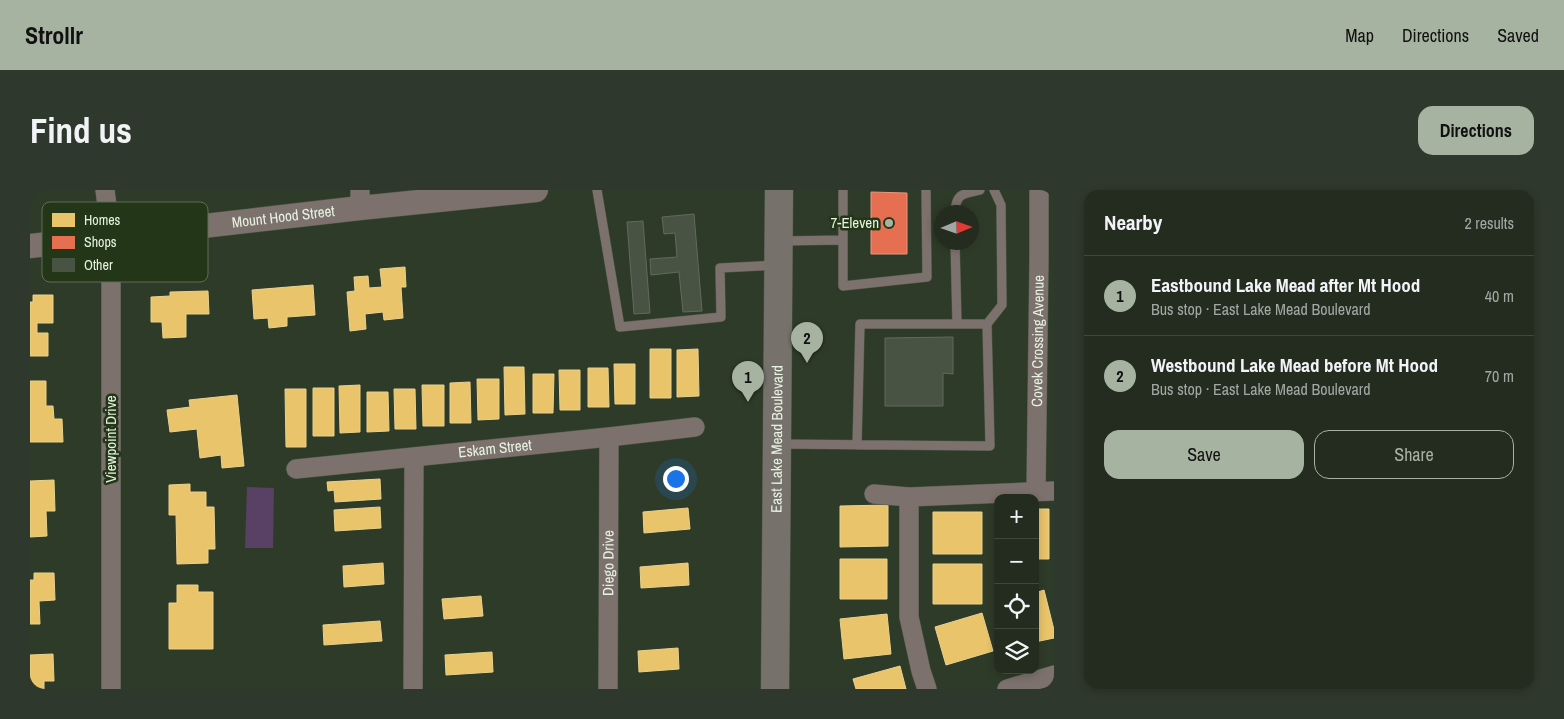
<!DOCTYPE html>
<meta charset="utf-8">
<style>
:root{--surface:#232c1f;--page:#2f382c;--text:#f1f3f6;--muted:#a3a7a4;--line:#40483d;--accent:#a6b3a0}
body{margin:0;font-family:"Archivo Narrow",sans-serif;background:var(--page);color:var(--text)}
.controls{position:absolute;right:15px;bottom:15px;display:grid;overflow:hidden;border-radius:10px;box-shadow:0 2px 8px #0003}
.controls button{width:45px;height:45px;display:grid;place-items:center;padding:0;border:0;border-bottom:1px solid var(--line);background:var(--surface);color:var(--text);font:25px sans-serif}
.compass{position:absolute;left:904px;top:15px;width:45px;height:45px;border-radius:50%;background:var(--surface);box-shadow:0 2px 8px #0003;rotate:88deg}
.you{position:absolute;left:645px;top:288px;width:18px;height:18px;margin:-12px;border:4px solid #fff;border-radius:50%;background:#1a73e8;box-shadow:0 0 0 8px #1a73e833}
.badge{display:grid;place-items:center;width:32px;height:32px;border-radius:50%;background:var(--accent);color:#111;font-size:16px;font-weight:700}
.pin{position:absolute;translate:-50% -41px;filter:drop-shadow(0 1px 2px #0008)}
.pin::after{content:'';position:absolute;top:26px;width:18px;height:15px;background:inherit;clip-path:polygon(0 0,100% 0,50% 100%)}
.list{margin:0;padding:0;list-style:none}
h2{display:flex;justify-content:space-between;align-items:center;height:65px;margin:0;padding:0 20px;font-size:21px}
h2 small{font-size:16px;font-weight:400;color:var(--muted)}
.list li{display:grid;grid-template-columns:32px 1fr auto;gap:15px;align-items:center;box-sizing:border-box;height:80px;padding:0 20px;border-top:1px solid var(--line)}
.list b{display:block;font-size:19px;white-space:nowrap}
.list p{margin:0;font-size:16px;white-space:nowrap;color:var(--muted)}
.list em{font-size:16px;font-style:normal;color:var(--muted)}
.actions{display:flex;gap:10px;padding:15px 20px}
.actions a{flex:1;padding:11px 0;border:1px solid var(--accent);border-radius:15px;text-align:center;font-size:18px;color:var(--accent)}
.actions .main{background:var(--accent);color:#111}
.icon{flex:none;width:28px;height:28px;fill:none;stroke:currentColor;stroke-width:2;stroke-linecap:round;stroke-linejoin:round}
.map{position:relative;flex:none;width:1024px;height:499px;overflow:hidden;border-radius:15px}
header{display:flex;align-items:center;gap:30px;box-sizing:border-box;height:70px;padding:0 25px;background:var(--accent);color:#111}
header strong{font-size:24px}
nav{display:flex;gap:28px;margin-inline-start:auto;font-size:18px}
.intro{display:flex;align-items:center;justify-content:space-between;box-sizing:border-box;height:120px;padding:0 30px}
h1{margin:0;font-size:35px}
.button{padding:12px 22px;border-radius:15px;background:var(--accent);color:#111;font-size:18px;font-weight:700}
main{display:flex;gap:30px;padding:0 30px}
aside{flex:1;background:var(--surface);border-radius:15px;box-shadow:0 2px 8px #0003}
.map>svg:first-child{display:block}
.green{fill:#594065}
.homes{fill:#e9c46a;stroke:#e8d28d}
.shops{fill:#e76f51;stroke:#e7977c}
.building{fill:#495344;stroke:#616b5c}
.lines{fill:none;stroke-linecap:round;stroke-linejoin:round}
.service-casing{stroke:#4d5748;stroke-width:10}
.minor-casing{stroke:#4d5748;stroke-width:20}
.tertiary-casing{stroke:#4d5748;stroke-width:25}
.primary-casing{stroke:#4d5748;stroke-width:29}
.service{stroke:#7c716c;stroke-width:9}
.minor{stroke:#7c716c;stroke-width:19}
.tertiary{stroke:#7c716c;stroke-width:24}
.primary{stroke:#76716a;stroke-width:28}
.poi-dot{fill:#a6b3a0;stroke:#233718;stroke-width:2}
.labels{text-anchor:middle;stroke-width:5;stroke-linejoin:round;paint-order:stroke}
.street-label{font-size:15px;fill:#e6f3e0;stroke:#233718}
.poi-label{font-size:15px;fill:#e6f3e0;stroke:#233718;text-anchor:end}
.key{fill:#233718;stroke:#5e6f54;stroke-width:1}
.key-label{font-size:14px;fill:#e6f3e0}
</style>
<header>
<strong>Strollr</strong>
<nav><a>Map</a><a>Directions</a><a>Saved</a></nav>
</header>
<div class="intro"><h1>Find us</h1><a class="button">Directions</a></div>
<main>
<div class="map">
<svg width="1024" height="499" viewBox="0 0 1024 499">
<rect width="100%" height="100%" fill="#2f3b29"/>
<path class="green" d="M217 297 244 298 243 358H215Z"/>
<path class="homes" d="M375 77 376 97H371L373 128 354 130 353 122 335 124 336 139 320 141 317 102 325 101 324 87 338 86 339 98 352 97 350 79Z
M283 95 285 125 257 127V136L239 138 238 128 224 129 222 100Z
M178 101 179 124H156V147L133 148 132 132H121V107L140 106V102Z
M3 105H23V133H7V143H18V166H0V112H3Z
M620 159H641V208H620Z
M668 159 669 206 647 207V160Z
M584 174H605V214H585Z
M474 177H494L495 224 475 225Z
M558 178H578L579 217H558Z
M529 180H550V220H530Z
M503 184H524L523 223H503Z
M447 189H469V229L448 230Z
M0 191H16V216H23L24 229H32L33 252H0Z
M440 192 441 233H420V193Z
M330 195V242L310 243 309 196Z
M392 195H414V236H393Z
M283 198H304V246H283Z
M255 199H276V257H256Z
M364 199H385L386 239H365Z
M337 202H358L359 241 337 242Z
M207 205 214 276 192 278 191 265 170 268 167 239 140 242 137 220 160 217 159 210Z
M350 289 351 309 305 312 304 300 298 301 297 292Z
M24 290 25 321H16L17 346 0 347V291Z
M160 294V302H176V317H184L185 359H178V373L147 374 146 325H139V295Z
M858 315V356L810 357V316Z
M350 317 351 338 305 341 304 320Z
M658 318 660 339 614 343 613 322Z
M1005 319H1019V369H1005Z
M903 322H952V364H903Z
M810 369H857V409H810Z
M353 373 354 394 314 397 313 376Z
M658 373 659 395 611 398 610 377Z
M903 374H952V414H903Z
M4 383H24L25 410 9 411 10 434H0V390H4Z
M147 395H168V402H183V459H139V413H147Z
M1014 400 1024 440V448L1005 452V403Z
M451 406 453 426 414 429 412 409Z
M952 423 963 461 916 475 905 437Z
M857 424 861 464 814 469 810 429Z
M350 431 352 451 294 455 293 435Z
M648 458 649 479 609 482 608 461Z
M462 462 463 482 416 485 415 465Z
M23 464 24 491H14V499H0V465Z
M870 476 876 499H826L823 489Z"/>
<path class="shops" d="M841 2 877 3V64H841Z"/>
<path class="building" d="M664 24 672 121 653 122 649 82 621 85 620 69 647 67 645 43 634 44 632 27Z
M613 31 620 123 604 124 597 32Z
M923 147V184L913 183V216H855V148Z"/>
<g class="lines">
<defs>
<path id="service" d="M567 0 590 137 691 127 690 78 746 75
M925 22C926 3 933 4 950 0
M813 50V96L897 87 896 0
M751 51 813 50V0
M925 52 927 134
M957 134 972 115 971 15 964 0
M749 254 960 256 957 134H830L827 255"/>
<g id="minor">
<path d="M75 0 81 47V499"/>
<path d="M330 18V0"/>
<path id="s1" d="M266 279 579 247 665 237"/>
<path id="s2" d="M1006 302 1009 67V0"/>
<path d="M844 304 879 307 1024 301"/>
<path d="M879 307V427L891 481 897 499"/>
<path d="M383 499 384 267"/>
<path id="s3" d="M578 499 579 247"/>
<path d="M977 499 1024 485"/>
</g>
<g id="tertiary">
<path id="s4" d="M0 56 330 18 506 0"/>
</g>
<g id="primary">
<path id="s5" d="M745 499 749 0"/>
</g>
</defs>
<use href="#service" class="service-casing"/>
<use href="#minor" class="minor-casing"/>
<use href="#tertiary" class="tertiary-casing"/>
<use href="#primary" class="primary-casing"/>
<use href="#service" class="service"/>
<use href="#minor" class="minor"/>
<use href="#tertiary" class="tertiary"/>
<use href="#primary" class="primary"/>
</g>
<circle class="poi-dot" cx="859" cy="33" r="5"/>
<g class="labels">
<g class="street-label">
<text dy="5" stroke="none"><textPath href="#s4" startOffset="255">Mount Hood Street</textPath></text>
<text dy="5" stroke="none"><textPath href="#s2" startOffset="151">Covek Crossing Avenue</textPath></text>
<text transform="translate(81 249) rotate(-90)" y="5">Viewpoint Drive</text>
<text dy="5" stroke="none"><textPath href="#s5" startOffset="250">East Lake Mead Boulevard</textPath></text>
<text dy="5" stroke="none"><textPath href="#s1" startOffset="200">Eskam Street</textPath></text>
<text dy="5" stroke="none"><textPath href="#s3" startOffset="126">Diego Drive</textPath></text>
</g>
<g class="poi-label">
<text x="849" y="38">7-Eleven</text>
</g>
</g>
<rect x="12" y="12" width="166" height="80" rx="8" class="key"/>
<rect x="22" y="23" width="23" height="14" fill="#e9c46a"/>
<rect x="22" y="46" width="23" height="13" fill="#e76f51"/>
<rect x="22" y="68" width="23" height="14" fill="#495344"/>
<g class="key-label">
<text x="54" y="35">Homes</text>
<text x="54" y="57">Shops</text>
<text x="54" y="80">Other</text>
</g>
</svg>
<div class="controls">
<button>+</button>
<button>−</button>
<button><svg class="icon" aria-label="locate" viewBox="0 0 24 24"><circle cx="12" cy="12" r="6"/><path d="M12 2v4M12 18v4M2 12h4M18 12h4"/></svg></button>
<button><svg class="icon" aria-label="layers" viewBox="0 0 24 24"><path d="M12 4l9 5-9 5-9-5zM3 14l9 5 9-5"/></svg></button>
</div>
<svg class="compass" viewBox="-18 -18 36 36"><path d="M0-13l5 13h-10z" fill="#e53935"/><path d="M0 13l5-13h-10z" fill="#a3a7a4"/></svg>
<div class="you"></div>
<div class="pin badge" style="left:718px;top:212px">1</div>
<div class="pin badge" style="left:777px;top:173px">2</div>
</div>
<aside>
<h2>Nearby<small>2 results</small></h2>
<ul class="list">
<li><span class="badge">1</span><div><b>Eastbound Lake Mead after Mt Hood</b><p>Bus stop · East Lake Mead Boulevard</p></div><em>40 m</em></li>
<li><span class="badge">2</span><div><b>Westbound Lake Mead before Mt Hood</b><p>Bus stop · East Lake Mead Boulevard</p></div><em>70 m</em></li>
</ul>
<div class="actions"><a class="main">Save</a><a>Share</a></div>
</aside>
</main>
